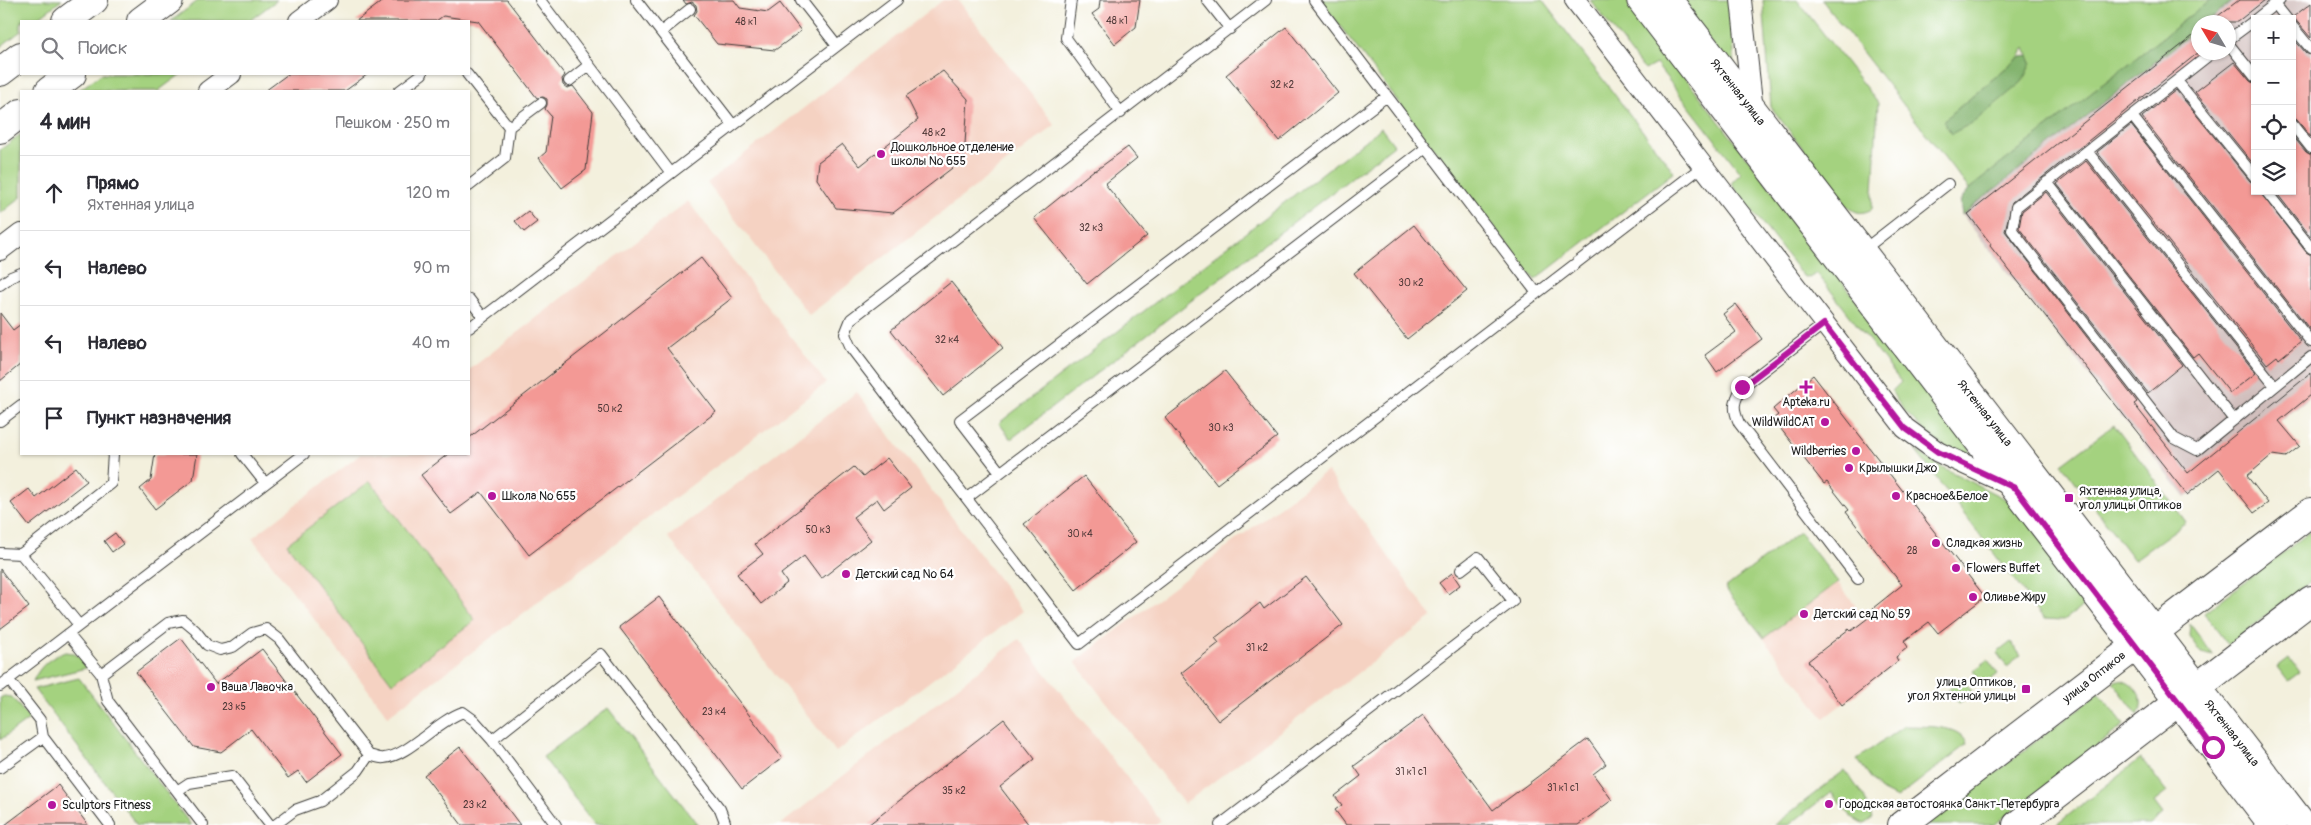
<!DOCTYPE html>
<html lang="ru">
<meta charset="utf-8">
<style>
:root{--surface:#fff;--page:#f2f2f3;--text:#2b2b33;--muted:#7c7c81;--line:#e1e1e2}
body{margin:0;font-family:Pangolin,sans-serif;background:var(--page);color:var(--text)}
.controls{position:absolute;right:15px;top:15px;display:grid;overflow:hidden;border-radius:0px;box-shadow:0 1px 4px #0004}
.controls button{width:45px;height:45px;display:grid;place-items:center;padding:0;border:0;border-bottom:1px solid var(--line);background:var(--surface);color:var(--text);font:25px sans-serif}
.compass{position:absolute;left:2191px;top:15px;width:45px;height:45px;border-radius:50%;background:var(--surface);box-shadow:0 1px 4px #0004;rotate:308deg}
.stop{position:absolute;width:15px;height:15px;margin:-11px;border:4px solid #b5179e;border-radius:50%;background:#fff}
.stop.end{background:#b5179e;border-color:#fff;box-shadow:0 1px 5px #0008}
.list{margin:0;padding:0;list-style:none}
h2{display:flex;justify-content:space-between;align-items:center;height:65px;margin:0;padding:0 20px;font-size:21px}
h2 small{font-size:16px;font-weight:400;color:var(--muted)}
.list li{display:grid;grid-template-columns:32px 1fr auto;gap:15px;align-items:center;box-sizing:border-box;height:75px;padding:0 20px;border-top:1px solid var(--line)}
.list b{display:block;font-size:19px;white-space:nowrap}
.list p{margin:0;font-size:16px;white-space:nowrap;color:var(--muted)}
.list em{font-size:16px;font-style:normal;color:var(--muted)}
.icon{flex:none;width:28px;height:28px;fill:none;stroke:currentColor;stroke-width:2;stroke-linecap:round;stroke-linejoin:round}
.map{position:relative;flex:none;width:2311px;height:825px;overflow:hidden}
.search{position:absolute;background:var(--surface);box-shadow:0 1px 4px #0004;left:20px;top:20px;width:450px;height:55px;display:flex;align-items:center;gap:12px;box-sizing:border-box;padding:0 18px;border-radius:0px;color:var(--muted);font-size:19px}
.panel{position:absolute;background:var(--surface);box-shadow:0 1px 4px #0004;left:20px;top:90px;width:450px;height:365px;border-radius:0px}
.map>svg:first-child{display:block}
.built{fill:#f5d2c2}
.industrial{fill:#d1bfbd;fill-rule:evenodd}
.green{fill:#a4d27f;stroke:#60774e;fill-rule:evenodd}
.forest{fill:#83b46e;stroke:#506845}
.building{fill:#f39995}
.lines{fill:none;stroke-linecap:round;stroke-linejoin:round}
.lane-casing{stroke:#3c3c39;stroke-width:12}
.street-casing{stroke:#3c3c39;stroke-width:22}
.secondary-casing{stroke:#3c3c39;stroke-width:30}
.lane{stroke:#fff;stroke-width:10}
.street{stroke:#fff;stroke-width:20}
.secondary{stroke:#fff;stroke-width:28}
.route{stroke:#b5179e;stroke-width:6}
.poi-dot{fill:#b5179e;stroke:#fff;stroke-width:2}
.labels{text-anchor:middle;stroke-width:4.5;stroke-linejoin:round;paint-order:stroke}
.number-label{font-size:10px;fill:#523b3a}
.street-label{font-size:12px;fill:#1c1c1c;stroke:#fff}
.poi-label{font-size:12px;fill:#1c1c1c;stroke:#fff;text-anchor:start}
</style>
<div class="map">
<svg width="2311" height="825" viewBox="0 0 2311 825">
<rect width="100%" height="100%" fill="#fff"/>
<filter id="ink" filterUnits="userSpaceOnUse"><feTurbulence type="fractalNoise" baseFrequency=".02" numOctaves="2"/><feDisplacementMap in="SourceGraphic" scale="10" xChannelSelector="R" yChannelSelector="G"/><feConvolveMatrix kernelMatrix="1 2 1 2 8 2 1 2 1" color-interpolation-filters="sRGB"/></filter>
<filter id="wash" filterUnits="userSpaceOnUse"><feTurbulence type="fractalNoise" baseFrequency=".0096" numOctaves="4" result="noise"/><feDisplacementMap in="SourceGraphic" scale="20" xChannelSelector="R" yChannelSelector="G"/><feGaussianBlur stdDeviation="1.12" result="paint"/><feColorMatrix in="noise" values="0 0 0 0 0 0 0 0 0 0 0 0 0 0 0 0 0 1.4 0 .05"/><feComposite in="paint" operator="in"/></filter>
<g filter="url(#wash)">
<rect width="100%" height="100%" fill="#f3f0dd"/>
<path class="built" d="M943 0H958L1055 125 809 315 707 183Z
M688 201 826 383 388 716 252 538 361 454H469V370Z
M857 392 1023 611 836 752 668 537Z
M1327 471 1432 617 1184 804 1075 662Z
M1799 532 1898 661 1824 718 1725 588Z
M1019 639 1161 821 1156 825H780Z"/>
<path class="industrial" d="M2234 0H2311V397L2186 498 1962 215 2198 28V52H2228V22H2206ZM2255 19H2292V191H2255Z"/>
<path class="green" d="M0 0H62L34 21H21V31L0 47Z
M199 0H277L249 21H171Z
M1320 0H1542L1674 172 1535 280Z
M1590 0H1626L1970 448 1969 455C1951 460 1897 409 1892 391L1901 382 1817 273 1809 278 1803 276 1734 187 1732 182 1741 173 1656 64 1645 70 1642 67Z
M1678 0H1731L1735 74Z
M1763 0H1797L1878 103 1872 209C1861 215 1856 213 1847 206L1771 107Z
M1822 0H2210L1969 189ZM2025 48 2031 63 1943 121 2019 57Z
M101 74H181L158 91H78Z
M1381 128 1394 145 1011 439 999 423Z
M21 134V197L0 214V150Z
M2114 425 2186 522 2134 560 2062 464Z
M1915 450 1936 464 2013 503 2089 602 2064 620 2044 619Z
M370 481 475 620 392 683 287 544Z
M2311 531V581L2228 645 2204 613Z
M1799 532 1838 582 1764 638 1725 588Z
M2190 624 2214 656 2201 653 2189 636Z
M2011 642 2021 656 2007 667 1997 653Z
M65 652C76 653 82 657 86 668L33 681C40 666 49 658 65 652Z
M2289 658 2300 672 2288 681 2277 667Z
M1988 660 1998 674 1984 685 1973 671Z
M79 678 191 825H137L34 689Z
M1962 679 1973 693 1959 704 1948 690Z
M2118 680C2134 681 2148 700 2138 715L2113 682Z
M2099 693 2124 725 1994 825H1927Z
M4 696 12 697 29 719 0 740V698Z
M608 708 698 825H595L543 757Z
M1904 726C1922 727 1960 723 1967 744L1897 798 1879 789 1857 759Z
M2141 758 2167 792 2154 802 2163 814 2150 825H2056Z
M1845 770 1864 797 1873 818 1864 824 1850 816 1831 792 1789 825H1774Z"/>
<path class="forest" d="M2210 0H2234L2206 22H2198V28L1962 215 1960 202 1969 189Z
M2028 56 2031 63 2022 82 1974 122 1951 134 1943 121 2019 57Z"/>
<g id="blocks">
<path class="building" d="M384 0H507L565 75 562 79 563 85 567 88 573 86 593 112 586 170 562 188 539 158 546 152 551 116 545 109 547 105V99L543 97 537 98 478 21 443 16 436 21H356Z
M683 0H734L740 8 768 12 780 3 801 31 775 50 717 44 694 15 697 11 696 5 692 2 686 4Z
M1100 0H1140L1136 27 1115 44 1092 14 1099 9Z
M2239 0H2265L2237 22H2210Z
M2311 3V38L2293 17Z
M1286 27 1338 93 1279 141 1226 75Z
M2198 32 2199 52 2012 202 2005 231 2137 402 2134 404 2188 473 2311 373V395L2279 421 2300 446 2286 457 2272 455 2247 476 2268 503 2254 513 2219 469 2187 495 1990 246 1991 244 1968 214Z
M2292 37 2306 53 2311 56V137L2297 120 2292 117Z
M2234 62 2250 81 2255 84V166L2195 92Z
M943 71 968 99 964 159 893 213 836 208 816 179 818 162 842 144 860 166 918 120 906 96Z
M288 74H368L345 91H265Z
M2176 90 2250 181 2255 184V191H2259L2306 252 2311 255V331L2142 117Z
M2131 125 2301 341 2279 359 2277 356 2267 364 2097 152Z
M2292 135 2306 152 2311 155V237L2275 191H2292Z
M1128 147 1137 158 1105 184 1147 236 1087 284 1034 218 1094 170 1095 171Z
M2086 161 2256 373 2230 393 2198 353 2193 357 2057 184Z
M2046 192 2182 365 2148 393 2019 228 2022 211Z
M528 211 537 222 524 232 515 221Z
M1414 225 1467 291 1407 339 1354 273Z
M701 258 732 298 667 348 716 412 529 555 481 492 451 514 421 475 448 454H469V438Z
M951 282 1003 348 943 396 891 330Z
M1736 304 1762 339 1717 372 1705 355 1736 332 1723 314Z
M0 313 13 330 21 324V364L0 381Z
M1225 371 1277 437 1217 484 1165 418Z
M1813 375 1985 597 1938 633 1929 622 1904 641 1908 647 1896 657 1898 661 1842 705 1808 661 1849 629 1851 631 1876 612 1873 608 1902 585 1846 512 1849 510 1827 482 1824 484 1773 419 1778 415 1773 409Z
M155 454H197L193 480 155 509 140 489 151 480Z
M887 458 911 488 884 509 877 499 853 517 871 540 821 579 804 556 781 574 787 583 761 604 737 574 763 554 755 544 854 467 863 477Z
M76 467 87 481 29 526 11 503 29 489 36 498Z
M1084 476 1136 542 1076 590 1024 524Z
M115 533 123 544 112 552 104 541Z
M0 569 29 607 0 629Z
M1452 573 1460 585 1448 594 1439 583Z
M1306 577 1343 625 1218 721 1181 673 1219 643 1215 638 1260 603 1264 609Z
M659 597 782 758 742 789 619 627Z
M181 638 216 684 262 649 342 754 306 782 298 771 288 778 251 729 221 752 194 747 136 672Z
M1423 715 1493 810 1588 739 1606 764 1593 774 1612 800 1578 825H1346L1335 810 1342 805 1335 796 1361 776 1354 766Z
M1004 719 1035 759 1000 787 1029 825H868Z
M460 747 489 784 520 825H462L424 775Z
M58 785 88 825H5Z"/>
</g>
</g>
<g filter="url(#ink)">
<use href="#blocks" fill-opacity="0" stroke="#3c3c39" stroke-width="1"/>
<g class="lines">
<defs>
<path id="lane" d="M540 0 671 173
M636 0 733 125
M801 0 837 46
M1071 0 1066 38 1121 113
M1207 0 1230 29
M1266 0 851 319 845 334 851 348 896 407 1079 644 1703 166
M1314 0 1536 292
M2275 4 2287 19
M2256 19 2280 0
M2292 26 2311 49
M661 32 690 9
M2228 40 2255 20
M2228 43 2255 77
M2213 52 2016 207 2012 230 2174 438 2197 450 2311 357
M467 74 509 127 505 158 469 186
M569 81 589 65
M2177 81 2255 177
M399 91 422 74
M2132 116 2311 342
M2292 124 2311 148
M509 127 541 103
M2087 151 2275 386
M2047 182 2234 420
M2266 191 2311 248
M1862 251 1948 184
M0 285 11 277 21 273
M469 299 483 317
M1824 324 1742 387C1734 402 1732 407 1739 423L1858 579
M469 328 897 0
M0 421 21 405
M242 454 265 483
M1000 472 960 420 1387 96
M967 498 1426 148
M0 553 21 554 111 483 113 454
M21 554 79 625
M68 634 101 674 108 701 177 791 189 783 232 776 270 825
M101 674 168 623 183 620 195 630 207 645 220 650 233 647 252 633 266 629 279 639 369 755C373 756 380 759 384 758 408 756 437 721 463 712L474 720 492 740 556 825
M8 679 40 720 43 737 110 825
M0 686 304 454
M492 740 601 654 720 809 725 822 723 825
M0 768 43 737
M177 791 203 825
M275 825 295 810 320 801 358 771 369 755
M1220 825 1513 601 1478 557 1461 570"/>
<path id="street" d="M1575 0 1905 428 1938 452 2012 486
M1741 0 1753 111
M299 21 327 0
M208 91 231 74
M0 250 21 234"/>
<path id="secondary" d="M1641 0 2273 825
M1668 0 2303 825
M66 21 94 0
M141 21 169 0
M0 72 21 56
M49 91 72 74
M0 129 21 113
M1902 825 2311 512
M2017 825 2311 600"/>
</defs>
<use href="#lane" class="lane-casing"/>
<use href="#street" class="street-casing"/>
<use href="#secondary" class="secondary-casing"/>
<use href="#lane" class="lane"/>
<use href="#street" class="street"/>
<use href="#secondary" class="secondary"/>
</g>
</g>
<g class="lines" filter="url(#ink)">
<path class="route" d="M1742 387 1824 324 1905 428 1938 452 2015 488 2213 747"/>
</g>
<g class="poi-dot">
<circle cx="881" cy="154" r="5"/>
<path d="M1803.5 379.5h5v5h5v5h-5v5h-5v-5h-5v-5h5z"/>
<circle cx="1825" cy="422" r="5"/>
<circle cx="1856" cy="451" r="5"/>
<circle cx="1849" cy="468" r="5"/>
<circle cx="492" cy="496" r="5"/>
<circle cx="1896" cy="496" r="5"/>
<rect x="2064" y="493" width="10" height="10" rx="2.5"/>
<circle cx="1936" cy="543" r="5"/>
<circle cx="1956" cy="568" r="5"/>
<circle cx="846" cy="574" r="5"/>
<circle cx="1973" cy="597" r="5"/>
<circle cx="1804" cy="614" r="5"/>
<circle cx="211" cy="687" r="5"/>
<rect x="2021" y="684" width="10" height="10" rx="2.5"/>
<circle cx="1829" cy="804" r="5"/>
<circle cx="52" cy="805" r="5"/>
</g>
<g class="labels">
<g class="number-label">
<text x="1117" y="24">48 к1</text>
<text x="746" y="25">48 к1</text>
<text x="1282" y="88">32 к2</text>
<text x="934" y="136">48 к2</text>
<text x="1091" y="231">32 к3</text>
<text x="1411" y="286">30 к2</text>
<text x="947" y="343">32 к4</text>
<text x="610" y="412">50 к2</text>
<text x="1221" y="431">30 к3</text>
<text x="818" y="533">50 к3</text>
<text x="1080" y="537">30 к4</text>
<text x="1912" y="554">28</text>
<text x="1257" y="651">31 к2</text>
<text x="234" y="710">23 к5</text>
<text x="714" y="715">23 к4</text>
<text x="1411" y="775">31 к1 с1</text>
<text x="1563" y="791">31 к1 с1</text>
<text x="954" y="794">35 к2</text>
<text x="475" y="808">23 к2</text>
</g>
<g class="street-label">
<text transform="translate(1738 92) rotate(52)" y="4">Яхтенная улица</text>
<text transform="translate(1985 413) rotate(52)" y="4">Яхтенная улица</text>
<text transform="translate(2094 677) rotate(-38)" y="4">улица Оптиков</text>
<text transform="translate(2232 733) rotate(52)" y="4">Яхтенная улица</text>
</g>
<g class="poi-label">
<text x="891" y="151">Дошкольное отделение<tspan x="891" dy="14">школы № 655</tspan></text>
<text x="1806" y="406" text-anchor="middle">Apteka.ru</text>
<text x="1815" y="426" text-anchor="end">WildWildCAT</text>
<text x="1846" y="455" text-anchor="end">Wildberries</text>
<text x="1859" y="472">Крылышки Джо</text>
<text x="2079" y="495">Яхтенная улица,<tspan x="2079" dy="14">угол улицы Оптиков</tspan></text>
<text x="502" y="500">Школа № 655</text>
<text x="1906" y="500">Красное&amp;Белое</text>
<text x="1946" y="547">Сладкая жизнь</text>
<text x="1966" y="572">Flowers Buffet</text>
<text x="856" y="578">Детский сад № 64</text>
<text x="1983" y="601">Оливье Жиру</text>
<text x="1814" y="618">Детский сад № 59</text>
<text x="2016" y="686" text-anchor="end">улица Оптиков,<tspan x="2016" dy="14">угол Яхтенной улицы</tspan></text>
<text x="221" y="691">Ваша Лавочка</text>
<text x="1839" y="808">Городская автостоянка Санкт-Петербурга</text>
<text x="62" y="809">Sculptors Fitness</text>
</g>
</g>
</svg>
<div class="controls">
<button>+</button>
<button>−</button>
<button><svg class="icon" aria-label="locate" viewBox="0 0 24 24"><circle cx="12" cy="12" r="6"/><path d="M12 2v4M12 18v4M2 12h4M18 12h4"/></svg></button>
<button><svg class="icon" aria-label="layers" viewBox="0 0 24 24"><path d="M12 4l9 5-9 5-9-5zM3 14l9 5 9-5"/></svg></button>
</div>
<svg class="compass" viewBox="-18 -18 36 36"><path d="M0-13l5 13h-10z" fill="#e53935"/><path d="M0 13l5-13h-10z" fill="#7c7c81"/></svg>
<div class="stop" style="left:2213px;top:747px"></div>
<div class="stop end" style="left:1742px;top:387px"></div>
<div class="search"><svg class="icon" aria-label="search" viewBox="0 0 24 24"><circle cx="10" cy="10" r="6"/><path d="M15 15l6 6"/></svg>Поиск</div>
<section class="panel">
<h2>4 мин<small>Пешком · 250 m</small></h2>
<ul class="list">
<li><svg class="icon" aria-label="ahead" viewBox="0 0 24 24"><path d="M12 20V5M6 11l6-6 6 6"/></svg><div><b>Прямо</b><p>Яхтенная улица</p></div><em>120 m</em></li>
<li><svg class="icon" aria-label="left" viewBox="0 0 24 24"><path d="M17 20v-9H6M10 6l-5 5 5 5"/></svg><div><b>Налево</b></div><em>90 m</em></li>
<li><svg class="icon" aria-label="left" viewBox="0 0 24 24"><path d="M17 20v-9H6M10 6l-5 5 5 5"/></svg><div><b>Налево</b></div><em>40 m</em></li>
<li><svg class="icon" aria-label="arrive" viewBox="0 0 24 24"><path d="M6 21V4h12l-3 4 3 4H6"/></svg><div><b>Пункт назначения</b></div></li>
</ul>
</section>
</div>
